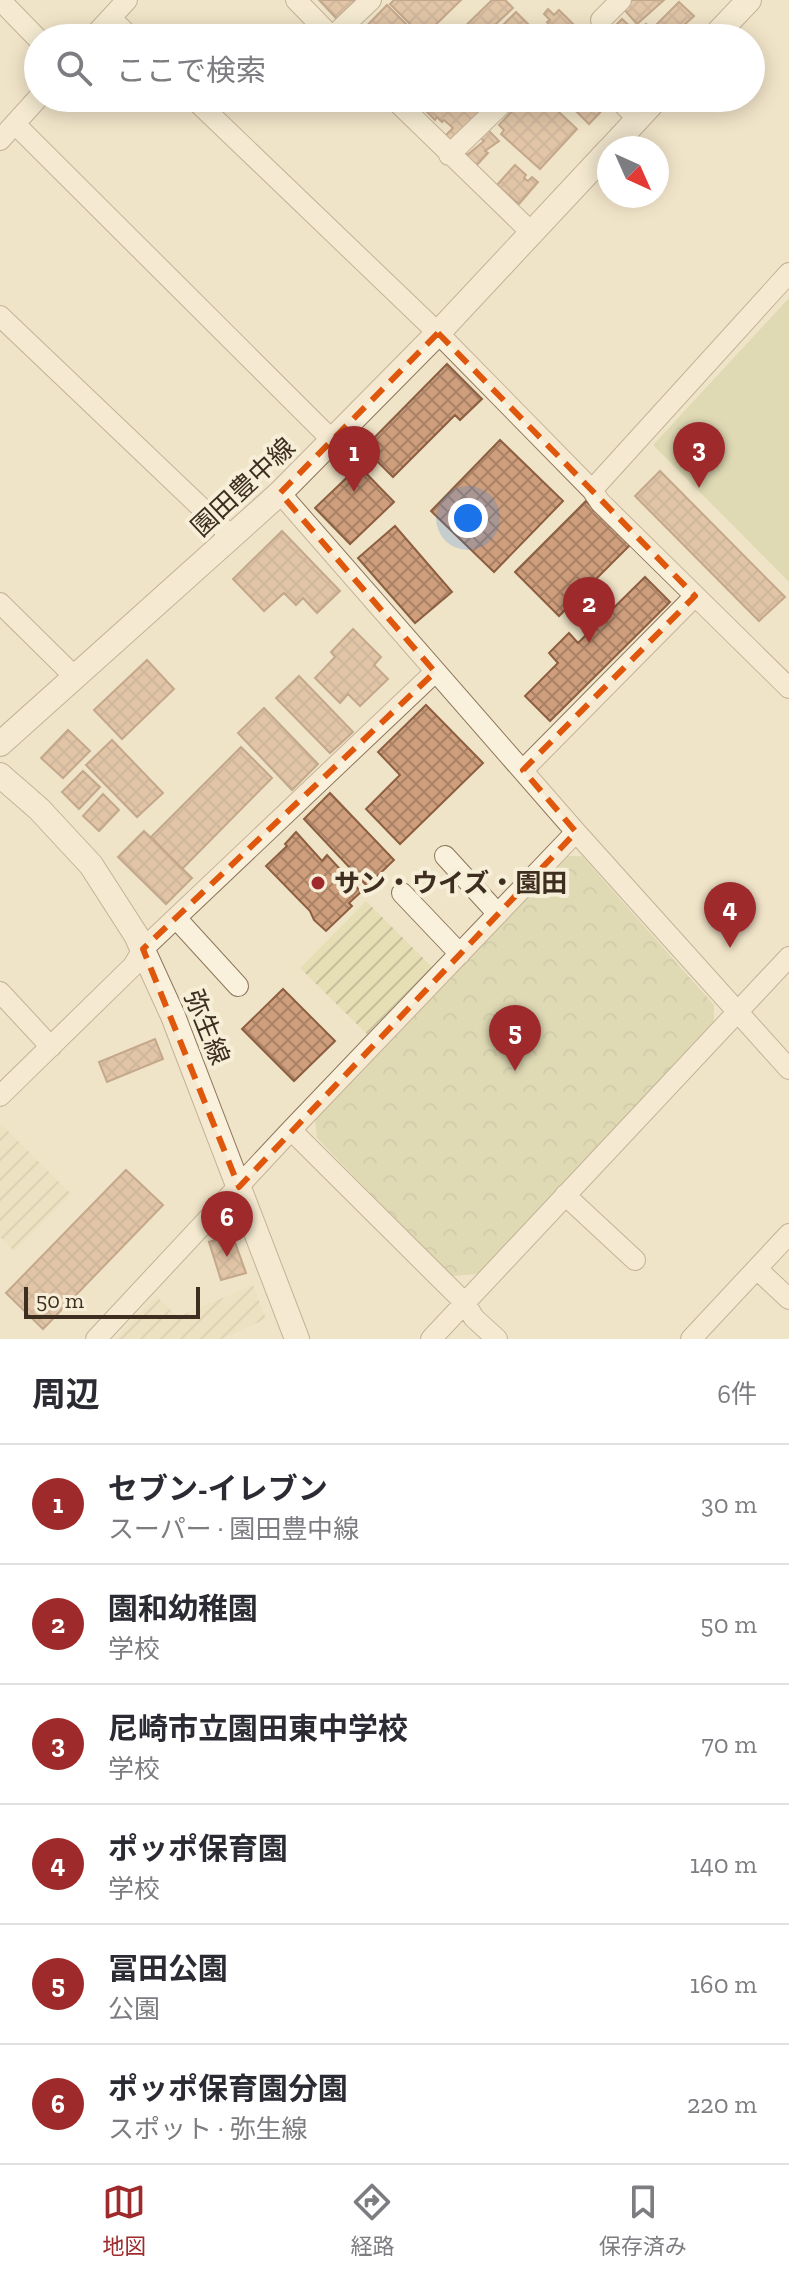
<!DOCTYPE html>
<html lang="ja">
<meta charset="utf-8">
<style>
:root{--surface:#fff;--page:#f2f2f3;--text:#2b2b33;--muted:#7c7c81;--line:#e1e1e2;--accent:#9e2a2b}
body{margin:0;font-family:"Zilla Slab","Noto Sans JP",serif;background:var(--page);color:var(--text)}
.compass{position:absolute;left:597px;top:136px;width:72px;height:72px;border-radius:50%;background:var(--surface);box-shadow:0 4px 20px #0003;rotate:135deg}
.scale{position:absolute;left:24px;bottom:20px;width:176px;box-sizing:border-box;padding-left:8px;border:4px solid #3d2e20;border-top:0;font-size:22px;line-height:28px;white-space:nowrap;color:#3d2e20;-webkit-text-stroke:6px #f7eed8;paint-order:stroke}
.you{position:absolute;left:468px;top:518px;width:28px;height:28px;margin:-20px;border:6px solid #fff;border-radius:50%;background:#1a73e8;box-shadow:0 0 0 12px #1a73e833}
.badge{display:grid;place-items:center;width:52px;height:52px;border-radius:50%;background:var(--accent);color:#fff;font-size:26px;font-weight:700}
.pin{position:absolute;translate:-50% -66px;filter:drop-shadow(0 2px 4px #0008)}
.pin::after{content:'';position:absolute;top:42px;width:28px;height:24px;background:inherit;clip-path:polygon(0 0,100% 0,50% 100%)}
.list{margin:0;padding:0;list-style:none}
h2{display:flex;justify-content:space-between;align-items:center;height:104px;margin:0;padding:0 32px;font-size:34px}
h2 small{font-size:26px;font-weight:400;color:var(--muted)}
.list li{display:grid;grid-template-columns:52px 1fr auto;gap:24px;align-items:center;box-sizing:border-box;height:120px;padding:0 32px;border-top:2px solid var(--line)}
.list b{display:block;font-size:30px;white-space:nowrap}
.list p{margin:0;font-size:26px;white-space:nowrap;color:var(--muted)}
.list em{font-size:26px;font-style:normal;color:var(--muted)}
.icon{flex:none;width:44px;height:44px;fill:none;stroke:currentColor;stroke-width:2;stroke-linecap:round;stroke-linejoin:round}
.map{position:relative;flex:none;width:789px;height:1339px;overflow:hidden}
.search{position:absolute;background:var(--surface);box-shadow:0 4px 20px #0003;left:24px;right:24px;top:24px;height:88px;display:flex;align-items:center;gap:20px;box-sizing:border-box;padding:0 28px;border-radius:44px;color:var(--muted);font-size:30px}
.sheet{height:824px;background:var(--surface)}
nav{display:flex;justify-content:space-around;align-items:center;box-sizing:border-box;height:112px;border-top:2px solid var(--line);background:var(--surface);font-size:22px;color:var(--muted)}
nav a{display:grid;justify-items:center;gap:4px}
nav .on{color:var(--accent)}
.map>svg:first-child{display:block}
.farmland{fill:url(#farmland-furrows)}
.green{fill:#c9cf9b}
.park{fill:url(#park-crowns)}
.building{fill:url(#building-cross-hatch);stroke:#8d5f41;stroke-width:2}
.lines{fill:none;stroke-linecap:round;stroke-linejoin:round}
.minor-casing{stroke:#8d765c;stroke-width:22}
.tertiary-casing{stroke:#8d765c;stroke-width:26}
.minor{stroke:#faf1dc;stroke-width:20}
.tertiary{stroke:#faf1dc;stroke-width:24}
.marked{fill:none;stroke:#df570d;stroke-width:6;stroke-dasharray:16 10;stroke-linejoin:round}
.poi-dot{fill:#9e2a2b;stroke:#f7eed8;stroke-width:3}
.labels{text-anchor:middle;stroke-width:8;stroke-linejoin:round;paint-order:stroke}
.street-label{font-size:26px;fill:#3d2e20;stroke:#f7eed8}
.poi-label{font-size:26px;font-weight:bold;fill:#3d2e20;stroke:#f7eed8;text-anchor:start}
</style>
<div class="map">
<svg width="789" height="1339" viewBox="0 0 789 1339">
<defs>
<pattern id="farmland-furrows" width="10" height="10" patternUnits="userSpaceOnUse" patternTransform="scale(2)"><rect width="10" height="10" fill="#e6deb5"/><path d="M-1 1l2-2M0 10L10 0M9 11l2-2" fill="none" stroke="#c6bf9b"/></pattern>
<pattern id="park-crowns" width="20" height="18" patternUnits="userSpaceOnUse" patternTransform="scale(2)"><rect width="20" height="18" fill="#c9cf9b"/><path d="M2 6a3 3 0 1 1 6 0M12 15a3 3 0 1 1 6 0" fill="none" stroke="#aeb285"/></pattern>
<pattern id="building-cross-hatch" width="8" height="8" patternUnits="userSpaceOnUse" patternTransform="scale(2)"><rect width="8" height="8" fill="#cf9f7d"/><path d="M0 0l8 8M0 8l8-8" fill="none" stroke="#a98266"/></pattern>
</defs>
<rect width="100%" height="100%" fill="#f0e4c8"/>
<path class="farmland" d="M366 901 432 967 367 1034 300 968Z
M0 1123 71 1194 14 1251 0 1237Z
M253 1285 266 1319 221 1339H115L156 1296 178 1317Z"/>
<path class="green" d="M789 298V582L653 445Z"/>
<path class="park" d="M567 856H582L714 1005V1024L478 1274 450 1276 317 1138 315 1119Z"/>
<path class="building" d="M319 0H356L337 19Z
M394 0H461L423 37 390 4Z
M492 0H505L513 8 481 38H453Z
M630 0H664L637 24 622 7Z
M679 2 694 16 670 38 656 25Z
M387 5 420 38H355Z
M548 9 554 15 559 10 579 30 570 38 558 25 555 27 562 38H549L543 32 549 25 547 22 550 20 544 14Z
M516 12 531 27 522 35 525 38H490Z
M622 19 637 33 646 24 661 38H631L617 24Z
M615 26 627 38H609L606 35Z
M413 98H501L454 145 445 136 453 128 444 120 442 122 437 117 435 120Z
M524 98H544L577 129 540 169 501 134 504 130 499 125Z
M563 98H609L612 100 589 124Z
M487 129 499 141 485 151 488 153 475 167 462 155 465 152 467 155 484 141 479 137Z
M515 165 526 175 524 178 528 181 532 177 538 182 519 204 497 185Z
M447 364 482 399 460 420 455 415 393 477 364 448Z
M500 440 563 501 494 572 431 511Z
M359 466 394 502 350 544 315 508Z
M660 471 785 597 759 621 635 496Z
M586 501 630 545 559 616 515 572Z
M395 526 452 592 415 623 358 558Z
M282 531 340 591 317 613 303 598 296 605 284 593 264 611 233 579Z
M645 577 670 602 550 721 525 696 558 663 549 653 569 633 578 643Z
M353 629 381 657 374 665 388 679 360 706 348 694 340 703 315 678 335 657 331 652Z
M147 660 174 689 122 739 94 710Z
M299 676 353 732 330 753 276 698Z
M426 705 483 763 400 844 366 809 400 775 378 752Z
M264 708 318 764 292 790 238 733Z
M68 730 90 751 63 778 41 758Z
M112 740 163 793 137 817 86 765Z
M241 747 272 778 182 869 151 837Z
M83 771 100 787 79 809 62 792Z
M330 793 394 860 367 886 304 819Z
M103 794 119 810 99 831 83 816Z
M144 831 192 878 166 904 118 857Z
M296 832 322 861 327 855 361 892 349 903 352 906 326 931 314 920 310 911 266 866 287 846 285 844Z
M283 989 335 1041 294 1081 242 1029Z
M155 1039 163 1059 107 1082 99 1062Z
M126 1170 163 1205 43 1329 6 1293Z
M232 1234 246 1273 221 1280 209 1242Z"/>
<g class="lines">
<defs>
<path id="minor" d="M0 0 38 39
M296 0 333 38
M111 18 131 38
M601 20 621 0
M332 37 371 0
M92 38 127 0
M193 98 438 333 592 490 600 502 789 688
M393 98 533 234
M617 98 638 119
M15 124 332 440
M0 140 38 98
M449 155 508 98
M0 316 232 537
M592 490 789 273
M280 493 576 832 789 1069
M0 603 75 677
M523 770 695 596
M445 856 498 914
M402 893 460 954
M176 918 238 986
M0 992 51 1047
M0 1096 133 966 143 949 435 672
M291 1130 465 1303 474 1318 497 1339
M565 1195 635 1260
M757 1269 789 1299
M96 1339 291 1130 576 832
M431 1339 789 957
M691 1339 789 1234"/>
<path id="tertiary" d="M713 38 749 0
M611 148 657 98
M0 744 280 493 438 333 609 150
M0 775 39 809 91 865 136 935 173 1016 297 1339"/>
</defs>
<use href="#minor" class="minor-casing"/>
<use href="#tertiary" class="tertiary-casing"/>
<use href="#minor" class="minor"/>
<use href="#tertiary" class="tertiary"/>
</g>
<path d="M0 0H789V1339H0ZM438 333 695 596 523 770 576 832 239 1187 143 949 435 672 280 493Z" fill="#f0e4c8" fill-opacity=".55" fill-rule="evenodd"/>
<path class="marked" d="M438 333 695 596 523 770 576 832 239 1187 143 949 435 672 280 493Z"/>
<circle class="poi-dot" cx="318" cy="883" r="8"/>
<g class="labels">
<g class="street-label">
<text transform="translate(243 487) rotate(-43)" y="9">園田豊中線</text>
<text transform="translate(207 1027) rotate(68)" y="9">弥生線</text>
</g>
<g class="poi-label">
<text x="334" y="892">サン・ウイズ・園田</text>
</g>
</g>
</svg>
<svg class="compass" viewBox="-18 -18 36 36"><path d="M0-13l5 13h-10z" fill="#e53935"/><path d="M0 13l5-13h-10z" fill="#7c7c81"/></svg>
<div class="scale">50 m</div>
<div class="you"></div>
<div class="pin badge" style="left:354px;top:492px">1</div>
<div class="pin badge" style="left:589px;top:643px">2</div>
<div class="pin badge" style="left:699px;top:488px">3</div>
<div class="pin badge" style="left:730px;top:948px">4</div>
<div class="pin badge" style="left:515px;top:1071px">5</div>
<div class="pin badge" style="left:227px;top:1257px">6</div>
<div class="search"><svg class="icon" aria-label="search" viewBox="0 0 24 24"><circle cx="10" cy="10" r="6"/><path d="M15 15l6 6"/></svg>ここで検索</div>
</div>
<section class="sheet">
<h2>周辺<small>6件</small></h2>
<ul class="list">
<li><span class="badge">1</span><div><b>セブン-イレブン</b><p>スーパー · 園田豊中線</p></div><em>30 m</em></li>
<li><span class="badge">2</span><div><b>園和幼稚園</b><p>学校</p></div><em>50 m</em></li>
<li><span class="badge">3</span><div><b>尼崎市立園田東中学校</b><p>学校</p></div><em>70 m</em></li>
<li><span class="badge">4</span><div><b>ポッポ保育園</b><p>学校</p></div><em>140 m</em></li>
<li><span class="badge">5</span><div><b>冨田公園</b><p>公園</p></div><em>160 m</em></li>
<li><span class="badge">6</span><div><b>ポッポ保育園分園</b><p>スポット · 弥生線</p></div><em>220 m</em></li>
</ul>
</section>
<nav>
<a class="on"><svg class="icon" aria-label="map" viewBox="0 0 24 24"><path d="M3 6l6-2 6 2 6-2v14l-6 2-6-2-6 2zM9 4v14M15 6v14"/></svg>地図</a>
<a><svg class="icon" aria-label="directions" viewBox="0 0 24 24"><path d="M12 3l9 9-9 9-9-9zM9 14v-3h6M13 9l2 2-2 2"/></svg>経路</a>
<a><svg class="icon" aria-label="saved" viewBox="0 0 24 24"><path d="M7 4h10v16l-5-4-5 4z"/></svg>保存済み</a>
</nav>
